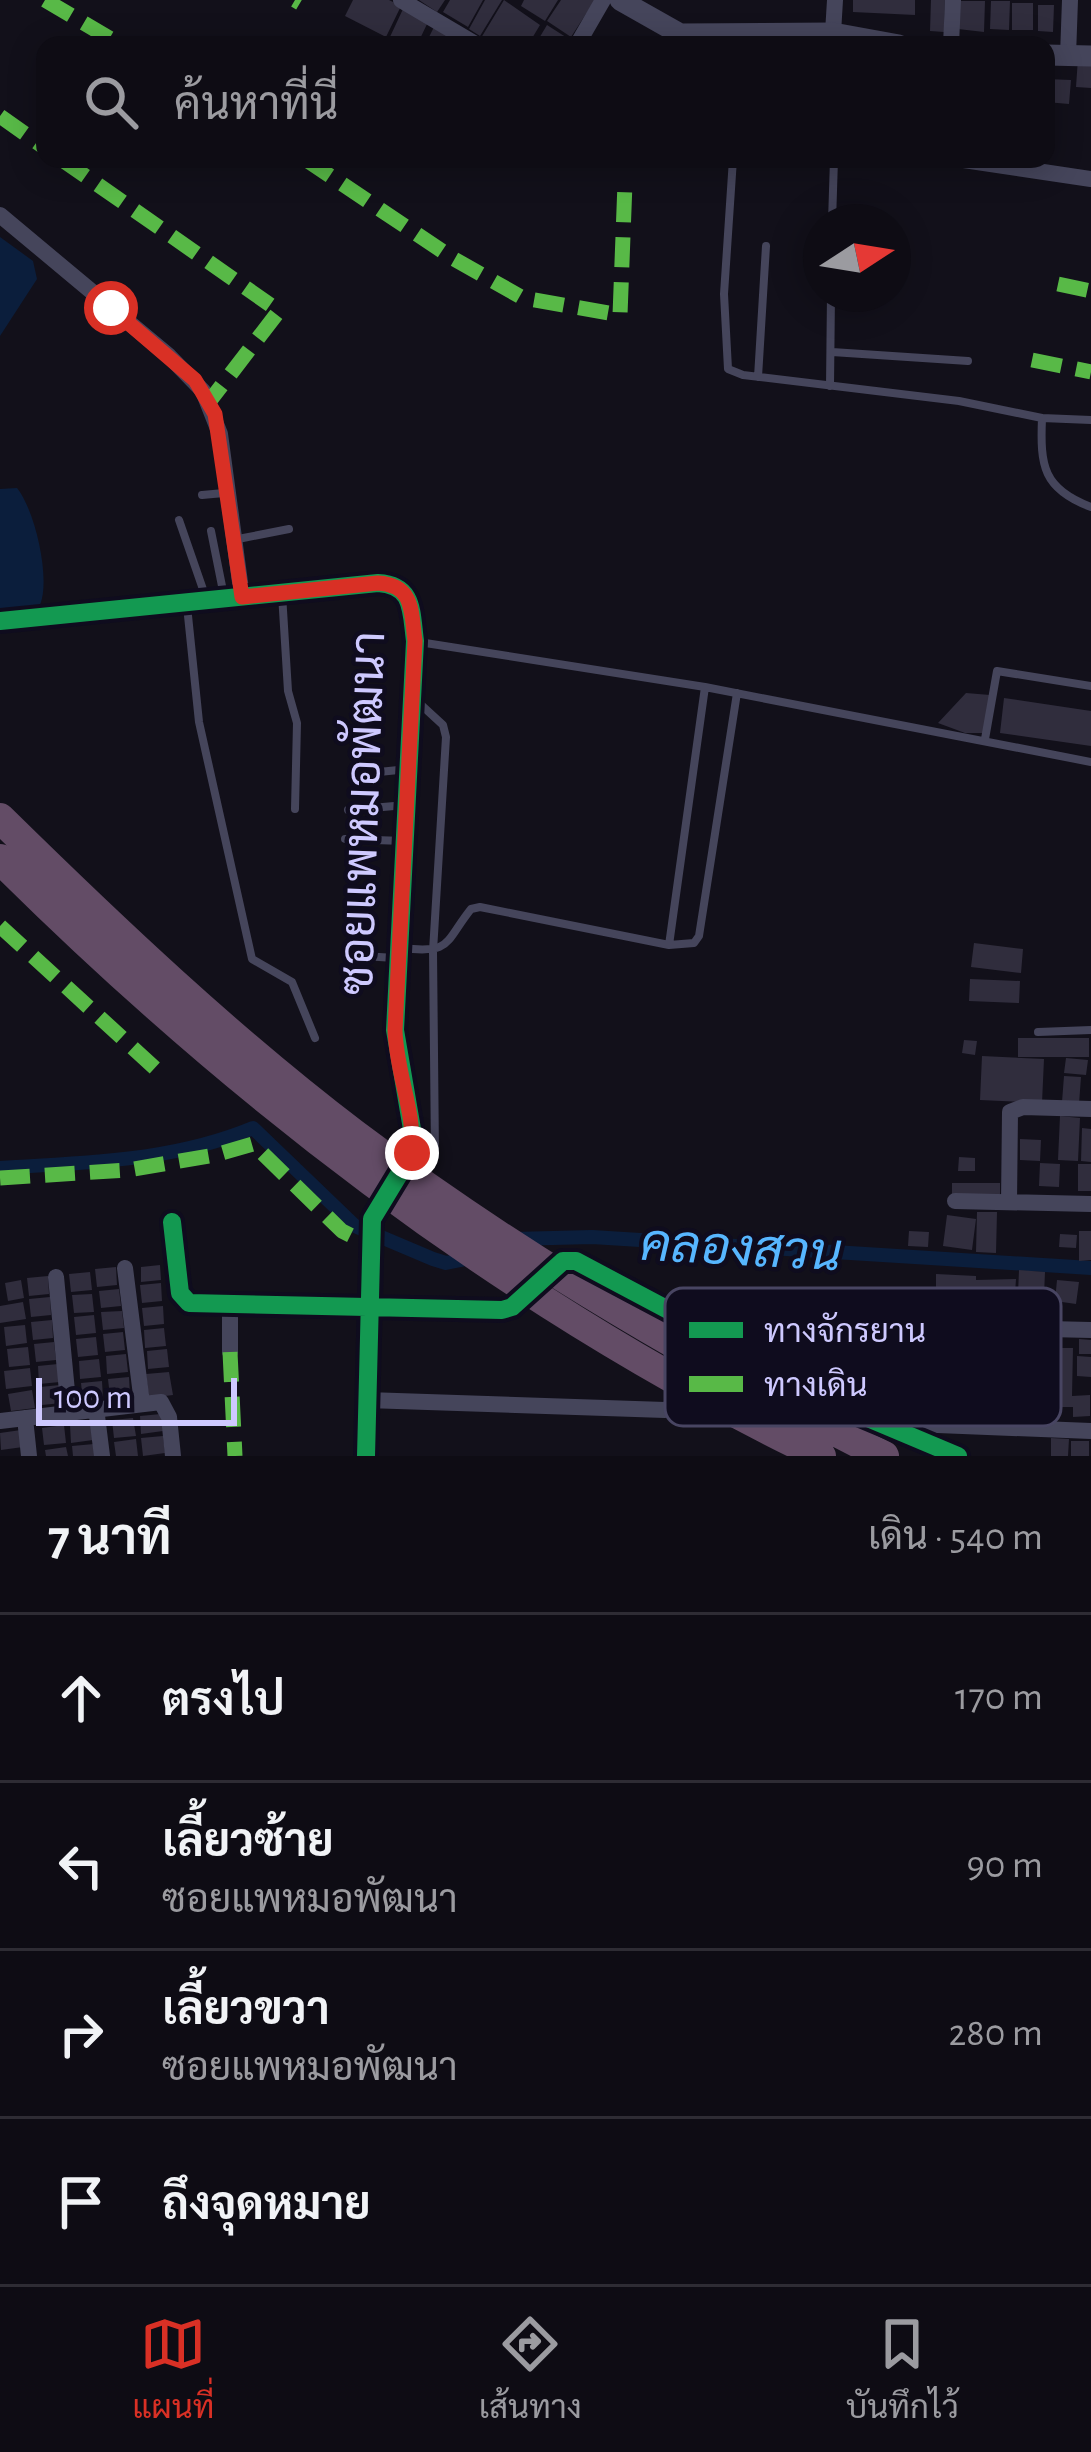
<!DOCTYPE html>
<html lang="th">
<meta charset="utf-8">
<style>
:root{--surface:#0e0c14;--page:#1c1a22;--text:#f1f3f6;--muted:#9b9ba0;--line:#2e2c34;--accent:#d93025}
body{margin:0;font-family:"Alegreya Sans",Sarabun,sans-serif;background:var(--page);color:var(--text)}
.compass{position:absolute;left:803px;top:204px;width:108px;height:108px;border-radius:50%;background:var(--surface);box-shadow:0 6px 30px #0003;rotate:78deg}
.scale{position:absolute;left:36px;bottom:30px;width:201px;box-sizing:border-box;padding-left:12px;border:6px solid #cec9ff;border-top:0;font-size:33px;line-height:42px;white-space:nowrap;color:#cec9ff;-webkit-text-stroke:9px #0f0c1e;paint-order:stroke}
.stop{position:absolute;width:36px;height:36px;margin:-27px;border:9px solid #d93025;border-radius:50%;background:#fff}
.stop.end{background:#d93025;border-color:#fff;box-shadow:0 3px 12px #0008}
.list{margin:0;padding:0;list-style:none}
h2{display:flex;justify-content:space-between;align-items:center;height:156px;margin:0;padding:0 48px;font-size:51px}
h2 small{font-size:39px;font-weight:400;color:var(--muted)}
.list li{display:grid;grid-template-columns:78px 1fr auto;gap:36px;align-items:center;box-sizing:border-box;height:168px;padding:0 48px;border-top:3px solid var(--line)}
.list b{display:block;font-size:45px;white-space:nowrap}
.list p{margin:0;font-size:39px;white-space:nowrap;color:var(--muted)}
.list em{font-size:39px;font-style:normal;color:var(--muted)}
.icon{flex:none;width:66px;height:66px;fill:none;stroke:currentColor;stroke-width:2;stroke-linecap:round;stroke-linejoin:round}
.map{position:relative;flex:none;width:1091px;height:1456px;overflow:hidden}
.search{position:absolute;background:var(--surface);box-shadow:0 6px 30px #0003;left:36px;right:36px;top:36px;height:132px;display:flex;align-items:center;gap:30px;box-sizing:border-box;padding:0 42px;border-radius:24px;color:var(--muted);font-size:45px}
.sheet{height:828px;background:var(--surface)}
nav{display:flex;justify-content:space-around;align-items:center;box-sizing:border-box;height:168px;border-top:3px solid var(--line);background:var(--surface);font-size:33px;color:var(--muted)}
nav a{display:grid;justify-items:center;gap:6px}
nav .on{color:var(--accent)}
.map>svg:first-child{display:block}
.water{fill:#0b1e3c}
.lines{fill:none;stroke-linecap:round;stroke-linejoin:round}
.canal{stroke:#0b1e3c;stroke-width:14}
.building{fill:#302d3d}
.service{stroke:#45455b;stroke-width:8}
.minor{stroke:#45455b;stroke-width:16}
.tertiary{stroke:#45455b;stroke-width:21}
.motorway-bridge{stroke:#634c66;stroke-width:30}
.quiet{stroke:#58b947;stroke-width:15;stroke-dasharray:30 15;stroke-linecap:butt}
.cycleway-casing{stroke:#0f0c1e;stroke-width:26}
.cycleway{stroke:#139951;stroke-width:18}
.route{stroke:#d93025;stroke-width:15}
.labels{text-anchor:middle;stroke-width:9;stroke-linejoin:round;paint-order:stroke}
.street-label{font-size:48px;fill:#cec9ff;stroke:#0f0c1e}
.water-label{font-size:51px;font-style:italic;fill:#57b6ff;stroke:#0f0c1e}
.key{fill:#0f0c1e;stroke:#484562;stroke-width:3}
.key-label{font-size:33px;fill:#cec9ff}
</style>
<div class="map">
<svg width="1091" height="1456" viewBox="0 0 1091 1456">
<rect width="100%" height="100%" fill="#12101a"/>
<path class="water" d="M0 237 33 261 37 279 0 336Z
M17 488C35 510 51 579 40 605L0 610V489Z"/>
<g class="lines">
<path class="canal" d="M0 1168C87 1162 171 1162 253 1128L355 1226 433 1259 446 1263 471 1258
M513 1239 592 1237 1091 1268"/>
</g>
<path class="building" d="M353 0H389L401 6 386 37 345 16Z
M419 0H445L437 12Z
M450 0H483L468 27 443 12Z
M485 0H502L480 36 469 29Z
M504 0 540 25 528 45H492L481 38Z
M524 0H558L545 21 521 6Z
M561 0H595L571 37 547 21Z
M853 0H915V15L853 12Z
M931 0H945L944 32 930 31Z
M959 1H985L984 32 958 29Z
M991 1H1010L1009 30 990 29Z
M1012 3H1033V30H1012Z
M1038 5H1054L1053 32 1038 31Z
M403 9 428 22 417 45H401L389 39Z
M547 25 572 41 569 45H535Z
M434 27 459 40 457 45H425Z
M1078 58 1091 59V88L1076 87Z
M1046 79 1071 80 1069 104 1046 102Z
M966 693 990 695 984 733H965L938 723Z
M1004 698 1091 711V746L1000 733Z
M974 943 1023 949 1021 973 971 967Z
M970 979 1020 981 1019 1003 969 1001Z
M1018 1038H1089V1057H1018Z
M964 1040 977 1041 975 1055 962 1053Z
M982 1056 1044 1059 1042 1103 980 1100Z
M1066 1058 1088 1060 1086 1075 1064 1073Z
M1064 1076 1081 1077 1079 1104 1062 1102Z
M1060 1116 1080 1118 1078 1161 1058 1160Z
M1082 1128 1091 1129V1162L1081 1161Z
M1020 1139 1041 1140 1040 1161 1020 1160Z
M959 1157 975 1158V1171H958Z
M1040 1163 1060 1164 1059 1187 1039 1186Z
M1078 1164H1091V1191H1078Z
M952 1183H1000V1195H952Z
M977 1212H997L996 1253 976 1252Z
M947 1215 976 1219 972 1250 943 1246Z
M909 1231 929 1232 928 1247 908 1246Z
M1079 1231H1091V1260L1079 1261Z
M1060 1234 1077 1235 1076 1248 1059 1247Z
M160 1265 161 1280 141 1282V1267Z
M116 1267 117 1285 97 1287 95 1269Z
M1019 1270 1045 1272 1043 1319 1017 1318Z
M90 1272 92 1290 71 1292 69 1274Z
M936 1274 976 1276V1280L1016 1279 1014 1309 971 1300 970 1320 936 1318Z
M48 1276 49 1294 29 1296 27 1278Z
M21 1280 24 1298 8 1301 5 1283Z
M1057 1280 1079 1282 1076 1304 1055 1301Z
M161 1283 162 1301 142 1303 140 1285Z
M119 1289 121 1306 101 1308 99 1291Z
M92 1294 94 1312 74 1313 72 1295Z
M50 1297 51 1315 31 1317 29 1299Z
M23 1302 26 1319 0 1323V1306Z
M163 1306 164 1324 144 1326 142 1308Z
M122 1311 124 1328 103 1330 101 1312Z
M94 1315 96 1333 76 1335 74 1317Z
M52 1320 53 1338 33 1340 31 1322Z
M25 1325 27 1343 6 1346 4 1327Z
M164 1328 166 1346 145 1348 144 1330Z
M123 1332 125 1350 105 1352 103 1334Z
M96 1337 98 1355 78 1357 76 1339Z
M1079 1339 1091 1340V1354H1079Z
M54 1342 56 1360 36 1362 34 1344Z
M28 1347 30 1365 9 1367 7 1349Z
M1054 1348H1073L1072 1396 1090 1395V1416L1073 1417V1407H1053Z
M167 1349 169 1367 148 1369 147 1351Z
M126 1354 128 1372 107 1374 106 1356Z
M1077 1356 1091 1357V1377L1077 1376Z
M99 1359 101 1377 80 1379 79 1361Z
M58 1364 60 1382 39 1384 38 1366Z
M30 1368 32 1386 6 1389 4 1371Z
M169 1372 173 1395 149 1398 146 1374Z
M129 1377 130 1395 110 1397 108 1379Z
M102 1381 103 1399 83 1401 81 1383Z
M60 1385 62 1403 42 1405 40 1387Z
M32 1390 35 1408 11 1411 8 1394Z
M161 1414 163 1431 141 1434 140 1416Z
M133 1418 136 1436 114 1438 112 1420Z
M91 1422 93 1440 71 1443 70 1425Z
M64 1425 66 1443 44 1445 42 1428Z
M21 1430 23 1447 1 1450 0 1433Z
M163 1436 165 1453 143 1456 141 1438Z
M1051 1438 1069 1439 1068 1456H1051Z
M136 1439 138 1456H116L114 1442Z
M1071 1441H1089V1456H1071Z
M94 1444 95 1456H73L72 1446Z
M66 1447 68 1456H46L45 1450Z"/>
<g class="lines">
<path class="service" d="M733 159 724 294 728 369 743 375 959 401 1042 418C1040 466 1043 489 1091 507
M832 222 834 159
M832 352 968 361
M758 377 766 246
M830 386 831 294
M1042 418 1091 420
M202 495 224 493
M179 520 206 598
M211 531 224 596
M238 539 289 529
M282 594 288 691 297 723 295 809
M187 606 199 722 252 959 292 982 315 1038
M419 642 705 687 1091 762
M418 702 443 725 446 737 433 951 435 1155
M985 739 997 671 1091 686
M379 772 408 769
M348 810 406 805
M345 839 404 841
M365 942 363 956 395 958
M669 945 705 687
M402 948C452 954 444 943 471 909L480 907 669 945 694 943 699 936 737 693
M1038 1032 1091 1030"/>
<path class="minor" d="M401 0 477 45
M833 33 835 0
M577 45 603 0
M951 45 953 0
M1068 56 1070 0
M957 159 1091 179
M0 215 169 356 203 391 220 434 242 597
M955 1201 1091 1204
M1009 1202 1010 1112 1023 1107 1091 1109
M172 1222 180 1293 189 1303 502 1310 512 1307 531 1290
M125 1268 142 1403
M550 1273 563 1261H576L689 1321 813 1395 958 1456
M56 1277 69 1412
M230 1304V1352
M690 1321 1091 1330
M781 1377 798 1321
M367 1400 665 1410 703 1392
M96 1408 102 1456
M25 1418 29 1456
M0 1421 161 1402 169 1417 173 1456
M888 1423 1091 1431
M366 1456 372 1219"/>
<path class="tertiary" d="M620 0 680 34 833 33 899 45
M1046 55 1091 56
M0 621 378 583C414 585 411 611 415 641L395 1030 413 1135 412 1153 372 1219"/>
<path class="motorway-bridge" d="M0 818C112 928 229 1039 354 1134 520 1259 699 1363 884 1456
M0 859C242 1100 513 1307 821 1456"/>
<path class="quiet" d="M45 0 121 45
M295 0 300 3
M0 116 45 148
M61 159 279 311 209 402
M305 159 454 259 523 298 620 315 625 183
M1058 284 1091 291
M1032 360 1091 372
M0 926 157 1070
M0 1178 128 1170 215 1155 253 1144 342 1231 370 1245
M230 1352 235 1456"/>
<defs>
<path id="cycleway" d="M0 621 378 583C414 585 411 611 415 641L395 1030 413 1135 412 1153 372 1219 366 1456
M172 1222 180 1293 189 1303 502 1310 512 1307 563 1261H576L689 1321 813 1395 958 1456"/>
</defs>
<use href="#cycleway" class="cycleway-casing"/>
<use href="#cycleway" class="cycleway"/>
</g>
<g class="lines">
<path class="route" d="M111 308 195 380 215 414 242 597 378 583C414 585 411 611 415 641L395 1030C396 1072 415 1111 412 1153"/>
</g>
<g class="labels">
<g class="street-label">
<text transform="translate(361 813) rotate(-88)" y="17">ซอยแพหมอพัฒนา</text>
</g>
<g class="water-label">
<text transform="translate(741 1247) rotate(3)" y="18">คลองสวน</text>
</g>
</g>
<rect x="665" y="1288" width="396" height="138" rx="18" class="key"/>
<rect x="689" y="1322" width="54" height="16" fill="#139951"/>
<rect x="689" y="1376" width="54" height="16" fill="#58b947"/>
<g class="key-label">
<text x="764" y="1342">ทางจักรยาน</text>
<text x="764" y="1396">ทางเดิน</text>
</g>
</svg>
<svg class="compass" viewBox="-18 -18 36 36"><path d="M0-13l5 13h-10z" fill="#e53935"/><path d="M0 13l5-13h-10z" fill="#9b9ba0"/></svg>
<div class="scale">100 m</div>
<div class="stop" style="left:111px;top:308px"></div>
<div class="stop end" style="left:412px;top:1153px"></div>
<div class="search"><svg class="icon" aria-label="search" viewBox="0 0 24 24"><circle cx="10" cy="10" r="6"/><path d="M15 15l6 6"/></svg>ค้นหาที่นี่</div>
</div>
<section class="sheet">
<h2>7 นาที<small>เดิน · 540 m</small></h2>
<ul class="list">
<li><svg class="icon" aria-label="ahead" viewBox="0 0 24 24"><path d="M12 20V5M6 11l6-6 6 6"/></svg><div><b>ตรงไป</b></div><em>170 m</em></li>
<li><svg class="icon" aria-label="left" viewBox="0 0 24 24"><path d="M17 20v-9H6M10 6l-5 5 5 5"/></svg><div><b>เลี้ยวซ้าย</b><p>ซอยแพหมอพัฒนา</p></div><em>90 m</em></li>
<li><svg class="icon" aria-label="right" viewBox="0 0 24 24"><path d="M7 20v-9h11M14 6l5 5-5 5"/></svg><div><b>เลี้ยวขวา</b><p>ซอยแพหมอพัฒนา</p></div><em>280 m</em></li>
<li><svg class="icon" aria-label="arrive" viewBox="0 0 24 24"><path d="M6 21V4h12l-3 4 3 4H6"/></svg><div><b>ถึงจุดหมาย</b></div></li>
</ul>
</section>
<nav>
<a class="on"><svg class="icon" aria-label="map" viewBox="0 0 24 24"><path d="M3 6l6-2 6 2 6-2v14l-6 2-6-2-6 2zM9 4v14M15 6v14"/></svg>แผนที่</a>
<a><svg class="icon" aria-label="directions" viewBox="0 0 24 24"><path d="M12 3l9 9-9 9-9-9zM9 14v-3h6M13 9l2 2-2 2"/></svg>เส้นทาง</a>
<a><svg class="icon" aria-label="saved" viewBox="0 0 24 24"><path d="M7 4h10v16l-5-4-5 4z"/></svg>บันทึกไว้</a>
</nav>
